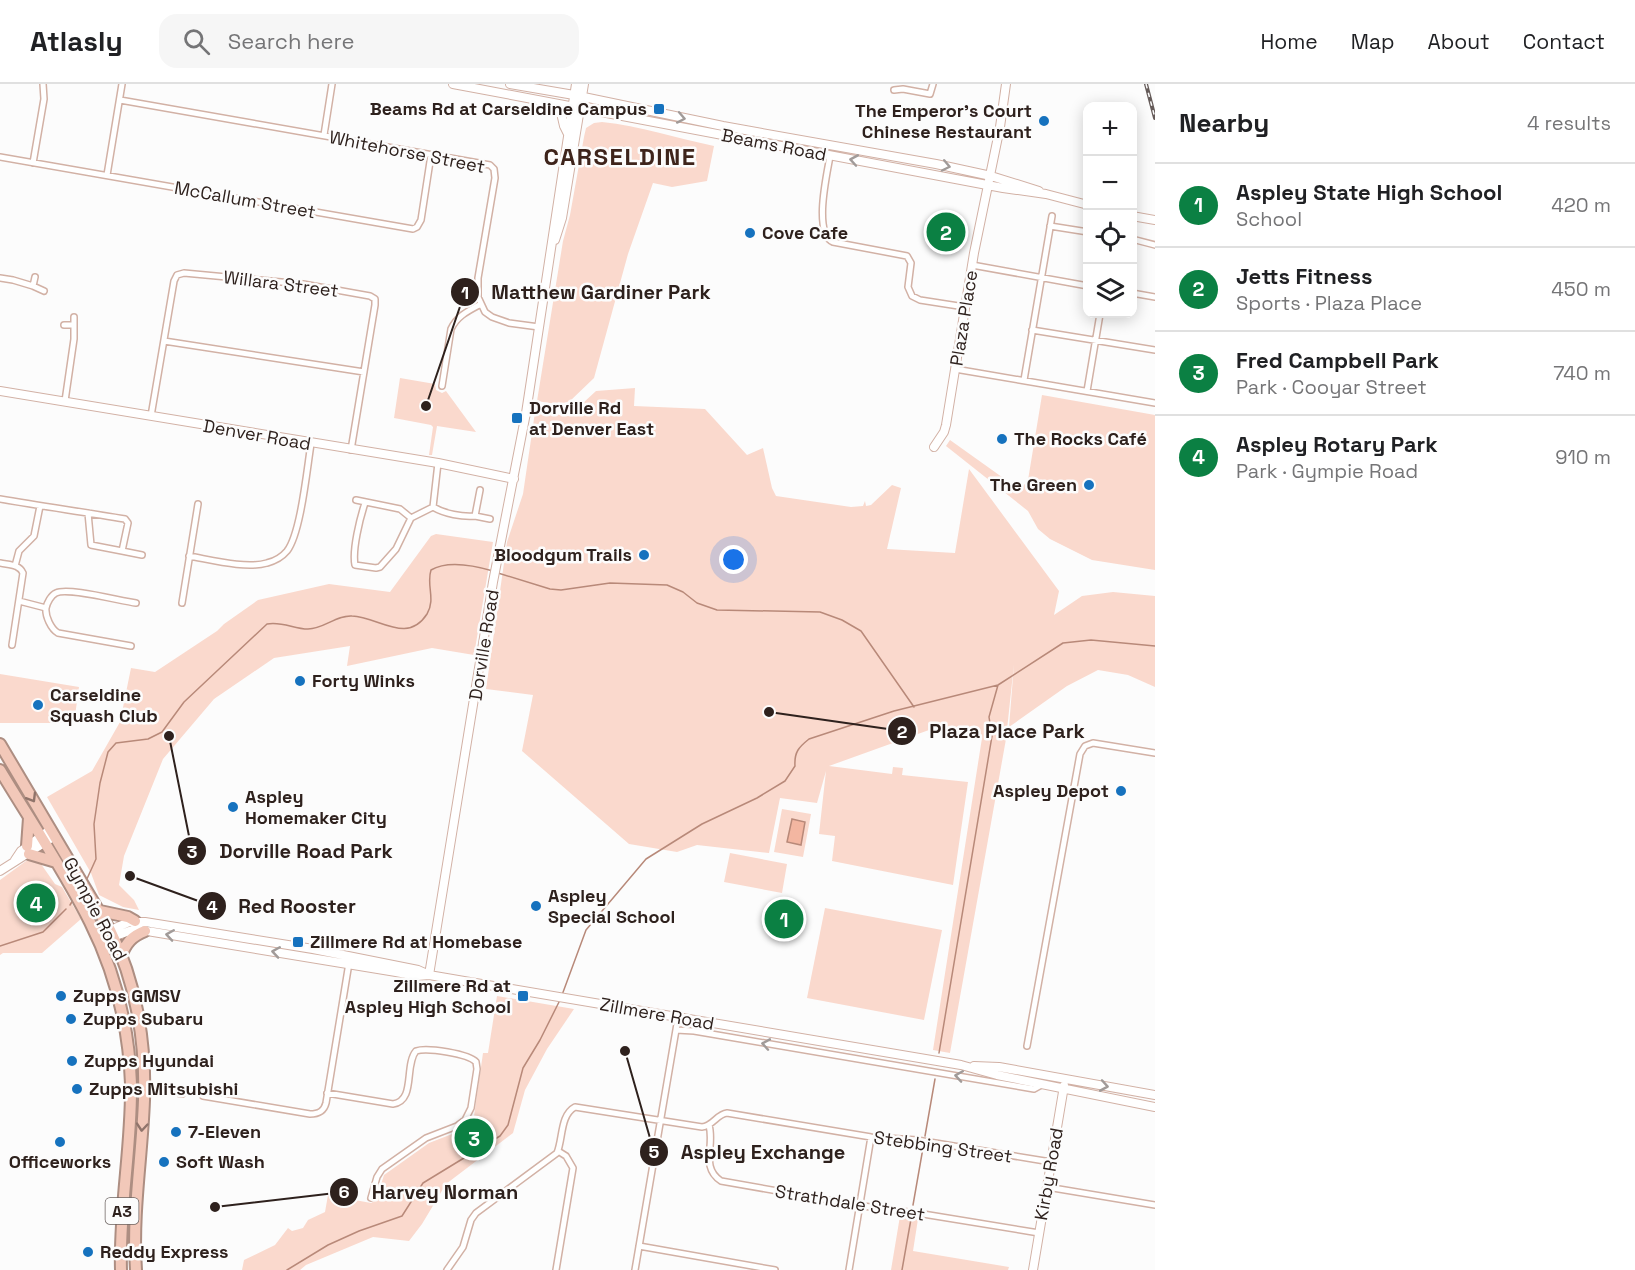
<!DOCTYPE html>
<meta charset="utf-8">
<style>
:root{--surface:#fff;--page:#f6f6f6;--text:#202124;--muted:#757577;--line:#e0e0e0;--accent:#0b8043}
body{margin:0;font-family:"Space Grotesk",sans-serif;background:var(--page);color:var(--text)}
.controls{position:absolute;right:18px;top:18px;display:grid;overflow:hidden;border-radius:12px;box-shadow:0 3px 15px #0003}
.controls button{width:54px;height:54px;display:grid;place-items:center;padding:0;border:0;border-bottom:2px solid var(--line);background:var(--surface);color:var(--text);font:30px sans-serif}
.you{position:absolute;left:734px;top:476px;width:21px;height:21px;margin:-15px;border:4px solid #fff;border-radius:50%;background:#1a73e8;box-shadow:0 0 0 9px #1a73e833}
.badge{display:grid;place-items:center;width:39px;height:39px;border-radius:50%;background:var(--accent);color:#fff;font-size:20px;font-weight:700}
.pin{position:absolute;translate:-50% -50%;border:3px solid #fff;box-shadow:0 2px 6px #0006}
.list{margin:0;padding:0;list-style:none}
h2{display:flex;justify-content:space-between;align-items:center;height:78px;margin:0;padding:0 24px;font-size:26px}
h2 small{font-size:20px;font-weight:400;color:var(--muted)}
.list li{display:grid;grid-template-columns:39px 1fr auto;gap:18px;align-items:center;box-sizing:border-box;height:84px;padding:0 24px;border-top:2px solid var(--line)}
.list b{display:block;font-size:22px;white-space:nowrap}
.list p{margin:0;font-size:20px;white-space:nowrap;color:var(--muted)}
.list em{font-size:20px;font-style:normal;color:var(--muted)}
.icon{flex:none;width:33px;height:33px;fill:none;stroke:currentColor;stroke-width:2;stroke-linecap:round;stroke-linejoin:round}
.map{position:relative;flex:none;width:1155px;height:1186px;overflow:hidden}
header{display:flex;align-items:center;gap:36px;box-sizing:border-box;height:84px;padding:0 30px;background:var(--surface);border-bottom:2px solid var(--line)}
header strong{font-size:28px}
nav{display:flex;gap:33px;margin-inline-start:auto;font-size:21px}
.search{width:420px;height:54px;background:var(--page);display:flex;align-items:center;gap:15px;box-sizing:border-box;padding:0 21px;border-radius:18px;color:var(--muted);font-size:22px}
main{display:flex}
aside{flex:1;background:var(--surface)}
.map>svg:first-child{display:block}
.green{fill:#fad9cd}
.water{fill:#f3b6a1;stroke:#b88979;stroke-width:1.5}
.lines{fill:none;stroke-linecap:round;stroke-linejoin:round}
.stream{stroke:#b88979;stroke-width:1.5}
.street-casing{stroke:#d2b1a5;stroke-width:8}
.secondary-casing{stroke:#d2b1a5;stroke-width:10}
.highway-casing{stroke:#ad8e82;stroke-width:14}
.street{stroke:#fff;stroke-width:5}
.secondary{stroke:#fff;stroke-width:8}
.highway{stroke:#f2c8b9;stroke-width:10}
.rail-casing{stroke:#655b59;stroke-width:4}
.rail{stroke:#fcfcfc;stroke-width:1.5;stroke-dasharray:4.5;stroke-linecap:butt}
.oneway{stroke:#a19b99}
.oneway2{stroke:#90746b}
.poi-dot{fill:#1672be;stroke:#fcfcfc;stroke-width:2}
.labels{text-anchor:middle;stroke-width:5;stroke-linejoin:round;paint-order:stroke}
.shield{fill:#fcfcfc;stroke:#6c6360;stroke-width:1.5}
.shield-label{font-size:16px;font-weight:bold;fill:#2e211d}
.poi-label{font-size:18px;font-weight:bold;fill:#2e211d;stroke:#fcfcfc;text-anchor:start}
.street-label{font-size:18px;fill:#2e211d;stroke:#fcfcfc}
.district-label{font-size:24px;font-weight:bold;letter-spacing:1.5px;fill:#3e241b;stroke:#fcfcfc}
.leader{fill:none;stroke:#2e211d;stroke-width:2}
.callout-dot{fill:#2e211d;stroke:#fcfcfc;stroke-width:2}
.mark-label{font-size:18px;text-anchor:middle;font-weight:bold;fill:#fff}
.callout-label{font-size:20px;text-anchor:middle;font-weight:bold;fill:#2e211d;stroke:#fcfcfc;stroke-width:5;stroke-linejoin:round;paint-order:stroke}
</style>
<header>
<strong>Atlasly</strong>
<div class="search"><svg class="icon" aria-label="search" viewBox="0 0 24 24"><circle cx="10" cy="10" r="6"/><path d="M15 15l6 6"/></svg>Search here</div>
<nav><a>Home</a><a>Map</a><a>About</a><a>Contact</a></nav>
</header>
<main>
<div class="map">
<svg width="1155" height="1186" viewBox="0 0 1155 1186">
<rect width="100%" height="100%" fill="#fcfcfc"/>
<path class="green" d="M602 38C640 42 676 54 714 62L707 97 672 103 653 99 628 170 594 294 569 318 555 320 537 317 563 157 570 131 584 53 586 44 594 39Z
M400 294 435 300 436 306 442 309 446 307 476 348 437 342 432 371H429L433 343 431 341 394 334Z
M635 304 634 322 705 325 747 371 763 364 772 404 776 412 851 423 863 422 865 417 866 422 871 421 892 401 901 404 887 465 955 469 969 385 1059 507 1054 531 1082 512 1113 508 1155 512V603L1128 591 1098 586 1067 602 1009 643 1014 580 1006 655 950 969 933 966 982 654 929 646 829 682 892 690 893 683 903 684 902 691 968 698 953 801 832 777 835 752 819 750 826 687 817 719 780 714 769 769 697 761 677 768 629 760 522 667 533 611 486 605 507 458 523 410 535 328 569 332 596 307Z
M1042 311 1155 331V486L1092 476 1050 455 1038 445 1028 427 946 362 950 356 1020 406 1028 396Z
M436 450 493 458 474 571 432 564 347 582 350 562 274 574 214 615 163 675 124 772 119 801 134 816 139 826 123 823 99 811 91 789 47 713 92 687 120 638 131 584 155 588 217 547 224 540 258 516 329 500 390 508 431 452Z
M0 590 79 603 74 639H0Z
M782 725 811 730 803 773 774 768Z
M730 769 787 780 782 809 724 798Z
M34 776 41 780 55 800 62 803 81 835 42 869H3L0 871V796L26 777Z
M825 824 942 846 924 936 807 914Z
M497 912 574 925 547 965 525 1006 513 1049 446 1100 422 1140 409 1157 373 1153 306 1181 300 1186H242L244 1176 275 1161 288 1144 292 1147 303 1144 308 1136 325 1128 328 1111 371 1119 376 1116 384 1091 429 1059 465 1045 474 1032 483 969H488Z
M900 1132 918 1135 913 1167 1009 1183 1008 1186H891Z"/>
<path class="water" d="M792 735 805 738 801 761 787 758Z"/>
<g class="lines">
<path class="stream" d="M498 489 550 505 561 506 610 499 667 501 683 508 697 519 717 526 820 528 842 536 861 547 914 623
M86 797 96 775 94 740 100 699 108 668 116 659 148 655 162 648 184 618 267 540C282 537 294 545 308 545 324 545 336 531 352 532 379 533 407 561 427 530 436 515 426 501 431 486 448 476 476 482 493 487
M70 821 73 816
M0 862 43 848 66 825
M562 911 586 846 646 775 702 740 757 714 785 697 795 682C794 668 799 663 809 655L894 627 998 601 1063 559 1091 556 1155 562
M939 969 992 652 989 633 998 601
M925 1052 935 995
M913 1121 923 1064
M287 1186 328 1161 359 1147 402 1132 423 1099 500 1052 508 1041 523 984 540 956 560 916
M902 1186 911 1135"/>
<defs>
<path id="street" d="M894 6 903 5 930 10 933 0
M120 16 490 81 494 85 495 94 478 194V213L485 228 492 233 509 239 539 243
M324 51 332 0
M830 72C827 90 813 149 833 158L907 172 911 179 908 203 912 212 920 216 965 223
M0 73 413 145 417 143 421 136 431 71
M33 79 44 15 43 0
M107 91 122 0
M1050 142 1088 148
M1132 155 1155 161
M972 181 1088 202
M35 193 33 202 44 207
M0 194 13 196 33 202
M1132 209 1155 213
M64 241H74V233
M1032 246 1155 266
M164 257 364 288
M955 285 1155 319
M1024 296 1052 132
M442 302 451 245C457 232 468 227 481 220
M1087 307 1100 230
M65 317 74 255V241
M151 332 174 197 177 191 184 189 303 200 370 212 375 215V221L351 366
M0 415C41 422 83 428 125 435L128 439 122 467 91 461 88 429
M356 416 400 425 411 434
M365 419C360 434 352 466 355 481L376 484 380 483 396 465 411 434 433 423 438 379
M433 423C445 430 462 433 475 432L480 406
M475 432 490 435
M122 467 142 471
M189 472C212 476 246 485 267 479 275 477 282 473 287 467 301 449 307 384 311 360
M0 479C9 481 19 480 23 489L12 561
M15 482 19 467 34 452 40 422
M19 517 46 524
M182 519 198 420
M131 562 58 549C51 545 45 532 46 524 47 519 51 511 56 509 68 503 120 517 136 519
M676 946 694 947 1034 1005 1043 1000
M1027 962 1080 670 1085 662 1093 659 1155 669
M131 1002 156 1004 182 1010
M327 1009 393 1020C416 1017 404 981 416 967 427 963 469 970 476 978L477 985 471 1024 465 1036 457 1042 426 1054 382 1085 377 1093 371 1114
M203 1012 310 1030C319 1030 324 1027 326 1019L349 879
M709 1041C715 1062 700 1083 721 1097L863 1122 923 1130 1039 1149
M1047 1103 1155 1121
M639 1162 775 1186
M447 1186 463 1163 471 1136 476 1129 557 1069C563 1055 560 1031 575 1023L702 1043C713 1042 717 1030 727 1029L871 1053 917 1056 1051 1078
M556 1186 573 1084 566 1072 558 1067
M635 1186 678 934
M849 1186 871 1053"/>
<path id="secondary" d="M453 0 1003 104 1046 110 1088 121
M510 0 574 11 723 42 936 80 991 92 1039 107
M559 20 564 42 568 50
M1132 132 1155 136
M555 156 562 134 584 0
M0 307 438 379 514 395
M934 363 944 348 946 341 974 169 1000 43 1006 0
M15 776 21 767 51 745
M0 787 55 752
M97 852 129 838H145L313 865 418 886 427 890
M99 858 135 845 396 888 417 892 429 891 961 981 997 991 1155 1023
M429 891 493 498 526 329 576 0
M974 982 999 983 1155 1011
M1033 1186 1064 1002"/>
<path id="highway" d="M0 660 110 846C136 897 146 958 144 1016 142 1073 132 1129 136 1186
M0 686C30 736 64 786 90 838 115 888 129 945 131 1000 132 1062 119 1124 121 1186
M27 762 29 734
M29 770 56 778
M100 827 128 833 135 837
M121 872C126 859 132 852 145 847"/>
</defs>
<use href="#street" class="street-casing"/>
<use href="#secondary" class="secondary-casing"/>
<use href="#highway" class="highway-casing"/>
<use href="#street" class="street"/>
<use href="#secondary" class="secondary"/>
<use href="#highway" class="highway"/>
<defs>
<path id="rail" d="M1146 0 1155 34"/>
</defs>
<use href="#rail" class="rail-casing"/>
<use href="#rail" class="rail"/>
</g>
<defs><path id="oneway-chevron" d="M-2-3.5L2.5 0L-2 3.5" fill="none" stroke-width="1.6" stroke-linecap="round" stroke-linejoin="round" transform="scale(1.5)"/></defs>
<g class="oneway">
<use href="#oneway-chevron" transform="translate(681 34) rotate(11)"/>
<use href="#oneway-chevron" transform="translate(854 76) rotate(-170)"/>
<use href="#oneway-chevron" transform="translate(946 82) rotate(12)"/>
<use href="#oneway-chevron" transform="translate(170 851) rotate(-171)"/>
<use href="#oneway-chevron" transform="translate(276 868) rotate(-171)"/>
<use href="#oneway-chevron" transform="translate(766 960) rotate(-170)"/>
<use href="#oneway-chevron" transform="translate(959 992) rotate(-171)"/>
<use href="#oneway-chevron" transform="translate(1104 1002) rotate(10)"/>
</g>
<g class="oneway2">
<use href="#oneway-chevron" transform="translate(32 714) rotate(59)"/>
<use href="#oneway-chevron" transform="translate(142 1043) rotate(95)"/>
</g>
<g class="poi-dot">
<rect x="653" y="19" width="12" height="12" rx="3"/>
<circle cx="1044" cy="37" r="6"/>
<circle cx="750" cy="149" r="6"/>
<rect x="511" y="328" width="12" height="12" rx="3"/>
<circle cx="1002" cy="355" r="6"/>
<circle cx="1089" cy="401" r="6"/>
<circle cx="644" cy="471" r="6"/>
<circle cx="300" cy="597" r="6"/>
<circle cx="38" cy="621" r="6"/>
<circle cx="1121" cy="707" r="6"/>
<circle cx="233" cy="723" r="6"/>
<circle cx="536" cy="822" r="6"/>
<rect x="292" y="852" width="12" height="12" rx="3"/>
<circle cx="61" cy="912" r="6"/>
<rect x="517" y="906" width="12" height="12" rx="3"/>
<circle cx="71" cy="935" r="6"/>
<circle cx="72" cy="977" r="6"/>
<circle cx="77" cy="1005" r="6"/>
<circle cx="176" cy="1048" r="6"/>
<circle cx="60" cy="1058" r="6"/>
<circle cx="164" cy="1078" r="6"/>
<circle cx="88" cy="1168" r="6"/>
</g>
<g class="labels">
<rect class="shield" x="105.5" y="1114" width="33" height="26" rx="4.5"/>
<g class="shield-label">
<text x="122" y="1133">A3</text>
</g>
<g class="poi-label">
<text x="647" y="31" text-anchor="end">Beams Rd at Carseldine Campus</text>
<text x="1032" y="33" text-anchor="end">The Emperor's Court<tspan x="1032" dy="21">Chinese Restaurant</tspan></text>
<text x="762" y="155">Cove Cafe</text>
<text x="529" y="330">Dorville Rd<tspan x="529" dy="21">at Denver East</tspan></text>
<text x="1014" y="361">The Rocks Café</text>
<text x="1077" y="407" text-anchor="end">The Green</text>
<text x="632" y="477" text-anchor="end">Bloodgum Trails</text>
<text x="312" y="603">Forty Winks</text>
<text x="50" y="617">Carseldine<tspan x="50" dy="21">Squash Club</tspan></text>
<text x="1109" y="713" text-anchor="end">Aspley Depot</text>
<text x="245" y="719">Aspley<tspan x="245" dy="21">Homemaker City</tspan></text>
<text x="548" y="818">Aspley<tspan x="548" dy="21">Special School</tspan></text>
<text x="310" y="864">Zillmere Rd at Homebase</text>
<text x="511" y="908" text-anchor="end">Zillmere Rd at<tspan x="511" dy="21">Aspley High School</tspan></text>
<text x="73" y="918">Zupps GMSV</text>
<text x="83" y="941">Zupps Subaru</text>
<text x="84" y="983">Zupps Hyundai</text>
<text x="89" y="1011">Zupps Mitsubishi</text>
<text x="188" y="1054">7-Eleven</text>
<text x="60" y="1084" text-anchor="middle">Officeworks</text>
<text x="176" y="1084">Soft Wash</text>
<text x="100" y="1174">Reddy Express</text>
</g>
<g class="street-label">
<text transform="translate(774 61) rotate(11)" y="6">Beams Road</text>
<text transform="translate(407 68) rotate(11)" y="6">Whitehorse Street</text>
<text transform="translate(245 116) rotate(10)" y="6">McCallum Street</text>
<text transform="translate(281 200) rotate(7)" y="6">Willara Street</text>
<text transform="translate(964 234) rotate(-81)" y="6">Plaza Place</text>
<text transform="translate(257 351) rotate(10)" y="6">Denver Road</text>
<text transform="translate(484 561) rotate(-81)" y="6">Dorville Road</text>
<text transform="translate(95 825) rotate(62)" y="6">Gympie Road</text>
<text transform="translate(657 930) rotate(10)" y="6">Zillmere Road</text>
<text transform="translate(943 1063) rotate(8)" y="6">Stebbing Street</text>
<text transform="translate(1049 1090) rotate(-80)" y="6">Kirby Road</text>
<text transform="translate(850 1119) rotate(9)" y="6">Strathdale Street</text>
</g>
<g class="district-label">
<text x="620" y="81">CARSELDINE</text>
</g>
</g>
<path class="leader" d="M426 322L465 208M769 628L902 647M169 652L192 767M130 792L212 822M625 967L654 1068M215 1123L344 1108"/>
<g class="callout-dot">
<circle cx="426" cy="322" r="6"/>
<circle cx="769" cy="628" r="6"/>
<circle cx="169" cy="652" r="6"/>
<circle cx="130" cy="792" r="6"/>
<circle cx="625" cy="967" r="6"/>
<circle cx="215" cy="1123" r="6"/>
<circle cx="465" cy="208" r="15"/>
<circle cx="902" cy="647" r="15"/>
<circle cx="192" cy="767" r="15"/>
<circle cx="212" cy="822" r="15"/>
<circle cx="654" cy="1068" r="15"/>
<circle cx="344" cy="1108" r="15"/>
</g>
<g class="mark-label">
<text x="465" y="215">1</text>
<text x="902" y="654">2</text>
<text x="192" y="774">3</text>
<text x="212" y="829">4</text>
<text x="654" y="1074">5</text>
<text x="344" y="1114">6</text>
</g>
<g class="callout-label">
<text x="601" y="215">Matthew Gardiner Park</text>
<text x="1007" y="654">Plaza Place Park</text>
<text x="306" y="774">Dorville Road Park</text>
<text x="297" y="829">Red Rooster</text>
<text x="763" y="1075">Aspley Exchange</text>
<text x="445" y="1115">Harvey Norman</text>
</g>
</svg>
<div class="controls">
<button>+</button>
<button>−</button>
<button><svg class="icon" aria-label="locate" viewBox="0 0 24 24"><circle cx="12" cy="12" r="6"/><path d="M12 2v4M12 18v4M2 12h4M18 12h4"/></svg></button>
<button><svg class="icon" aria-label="layers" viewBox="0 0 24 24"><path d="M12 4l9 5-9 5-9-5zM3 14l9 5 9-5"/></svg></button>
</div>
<div class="you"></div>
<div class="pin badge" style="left:784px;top:835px">1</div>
<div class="pin badge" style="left:946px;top:148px">2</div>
<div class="pin badge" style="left:474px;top:1054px">3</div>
<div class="pin badge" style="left:36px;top:819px">4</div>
</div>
<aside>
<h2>Nearby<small>4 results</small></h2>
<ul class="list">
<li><span class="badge">1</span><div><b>Aspley State High School</b><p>School</p></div><em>420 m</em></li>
<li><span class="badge">2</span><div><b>Jetts Fitness</b><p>Sports · Plaza Place</p></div><em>450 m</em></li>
<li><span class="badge">3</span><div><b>Fred Campbell Park</b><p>Park · Cooyar Street</p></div><em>740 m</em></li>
<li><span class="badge">4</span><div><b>Aspley Rotary Park</b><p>Park · Gympie Road</p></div><em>910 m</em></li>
</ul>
</aside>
</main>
